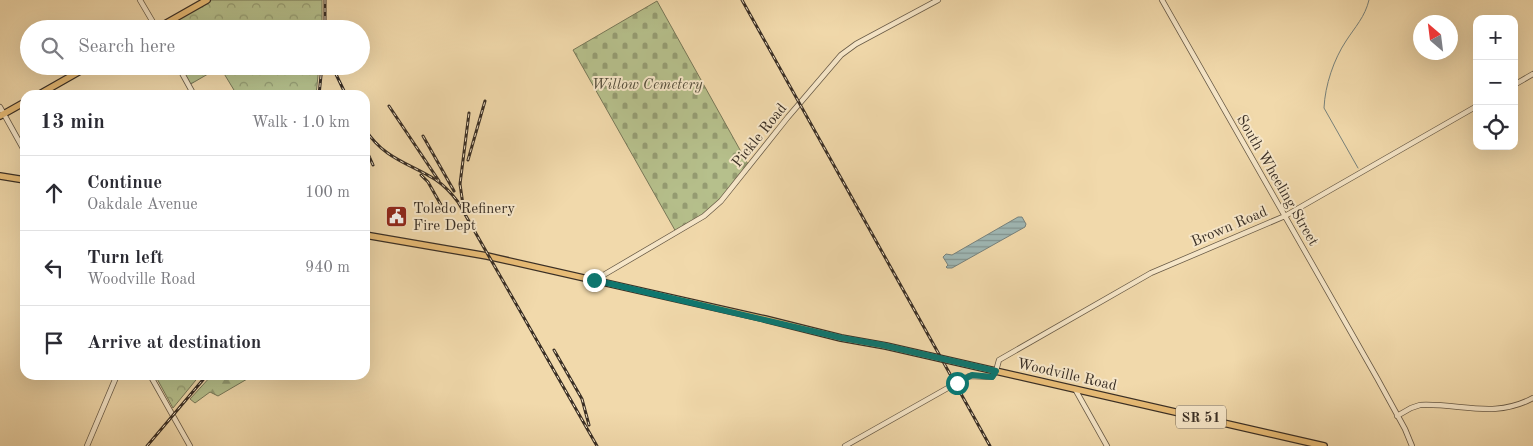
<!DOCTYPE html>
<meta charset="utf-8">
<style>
:root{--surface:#fff;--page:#f7f7f7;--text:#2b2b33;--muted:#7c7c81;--line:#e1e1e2}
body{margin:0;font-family:"Old Standard TT",serif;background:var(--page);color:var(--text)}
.controls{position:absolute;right:15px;top:15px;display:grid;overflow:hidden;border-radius:10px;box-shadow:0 5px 20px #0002}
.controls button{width:45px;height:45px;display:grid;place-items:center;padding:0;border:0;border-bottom:1px solid var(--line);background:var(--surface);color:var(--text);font:25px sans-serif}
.compass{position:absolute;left:1413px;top:15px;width:45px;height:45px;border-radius:50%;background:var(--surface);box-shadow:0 5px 20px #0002;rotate:332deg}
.stop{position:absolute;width:15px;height:15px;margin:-11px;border:4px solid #0f766e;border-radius:50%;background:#fff}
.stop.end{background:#0f766e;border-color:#fff;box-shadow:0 1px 5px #0008}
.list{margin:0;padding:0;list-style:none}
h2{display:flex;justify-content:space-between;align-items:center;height:65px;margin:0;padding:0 20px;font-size:21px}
h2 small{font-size:16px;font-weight:400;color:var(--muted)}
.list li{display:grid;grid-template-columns:32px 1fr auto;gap:15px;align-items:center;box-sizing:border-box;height:75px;padding:0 20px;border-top:1px solid var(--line)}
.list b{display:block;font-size:19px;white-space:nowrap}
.list p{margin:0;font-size:16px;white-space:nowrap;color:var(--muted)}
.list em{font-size:16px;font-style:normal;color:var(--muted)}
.icon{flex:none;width:28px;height:28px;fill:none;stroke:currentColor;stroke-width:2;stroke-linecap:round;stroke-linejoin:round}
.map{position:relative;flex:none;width:1533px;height:446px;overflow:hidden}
.search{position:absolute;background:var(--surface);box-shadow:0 5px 20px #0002;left:20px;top:20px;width:350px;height:55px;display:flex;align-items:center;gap:12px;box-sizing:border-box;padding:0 18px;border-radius:28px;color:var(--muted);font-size:19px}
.panel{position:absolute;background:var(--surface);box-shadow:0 5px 20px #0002;left:20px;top:90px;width:350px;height:290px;border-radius:15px}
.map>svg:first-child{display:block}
.forest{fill:url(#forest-firs);stroke:#787858}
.cemetery{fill:url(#cemetery-stones);stroke:#787858}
.park{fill:url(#park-crowns);stroke:#787858}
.water{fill:url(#water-rules);stroke:#77817b}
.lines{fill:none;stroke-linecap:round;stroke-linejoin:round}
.stream{stroke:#77817b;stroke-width:1}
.minor-casing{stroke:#685a46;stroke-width:6}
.major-casing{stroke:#3a2f25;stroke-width:8}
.minor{stroke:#f6e6c8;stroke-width:4.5}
.major{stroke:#e8bc76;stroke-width:5.5}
.rail-casing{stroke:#3a2f25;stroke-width:3}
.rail{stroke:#f6e6c8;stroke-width:1;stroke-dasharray:4;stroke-linecap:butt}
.route{stroke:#0f766e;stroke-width:6}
.labels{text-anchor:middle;stroke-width:4;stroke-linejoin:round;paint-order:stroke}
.shield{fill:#f6e6c8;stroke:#726656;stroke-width:1}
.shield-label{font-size:14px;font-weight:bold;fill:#3a2f25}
.park-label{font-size:15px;font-style:italic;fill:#534c3a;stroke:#f6e6c8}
.street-label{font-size:15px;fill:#3a2f25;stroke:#f6e6c8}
.poi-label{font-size:15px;fill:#3a2f25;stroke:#f6e6c8;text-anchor:start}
</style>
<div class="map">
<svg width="1533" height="446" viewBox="0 0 1533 446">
<defs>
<pattern id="forest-firs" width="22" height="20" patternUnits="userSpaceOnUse" patternTransform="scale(1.25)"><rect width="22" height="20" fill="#b6c08c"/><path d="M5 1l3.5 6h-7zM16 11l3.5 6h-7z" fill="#959c72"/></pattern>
<pattern id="cemetery-stones" width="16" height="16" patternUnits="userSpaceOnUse" patternTransform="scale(1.25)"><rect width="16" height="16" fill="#b6c08c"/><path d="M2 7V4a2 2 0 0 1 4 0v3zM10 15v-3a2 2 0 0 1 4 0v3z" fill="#959c72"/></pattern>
<pattern id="park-crowns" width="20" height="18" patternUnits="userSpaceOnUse" patternTransform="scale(1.25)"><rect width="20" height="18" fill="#b6c08c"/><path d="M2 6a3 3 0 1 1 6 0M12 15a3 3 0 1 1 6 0" fill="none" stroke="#959c72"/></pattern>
<pattern id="water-rules" width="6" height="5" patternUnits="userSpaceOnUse" patternTransform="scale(1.25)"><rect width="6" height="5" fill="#9fb7b4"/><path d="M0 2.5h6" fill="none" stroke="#839592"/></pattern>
</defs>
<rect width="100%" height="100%" fill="#f1d9ab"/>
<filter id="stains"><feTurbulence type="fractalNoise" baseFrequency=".004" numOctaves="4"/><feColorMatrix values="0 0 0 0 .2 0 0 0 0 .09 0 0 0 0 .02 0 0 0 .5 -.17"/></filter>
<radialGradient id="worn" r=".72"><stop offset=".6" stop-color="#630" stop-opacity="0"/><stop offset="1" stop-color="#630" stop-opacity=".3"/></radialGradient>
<path class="forest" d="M212 375H254L218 396 210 392 195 403 190 399Z"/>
<path class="cemetery" d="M657 1 749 166 712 210 676 232 573 50Z"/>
<path class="park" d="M207 0H322V29H157Z
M178 66H319L316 95H237L220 67 189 85Z
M155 375H200L173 408Z"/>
<path class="water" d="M1018 217H1022L1026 224 1025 227 952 268H947L946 267 948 265 943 257 946 254 952 255Z"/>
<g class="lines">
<path class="stream" d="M1358 168 1324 108C1325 85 1334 59 1346 41 1355 27 1365 17 1369 0"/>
<defs>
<path id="minor" d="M140 0 157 29
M1162 0 1377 378 1405 429 1412 446
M178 66 194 95
M1514 85 1533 74
M0 107 25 152
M595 280 704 216 721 201 788 117 841 55 856 44 938 0
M150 375 190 446
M1075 389 1107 446
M1397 416 1411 408 1420 405C1461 403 1494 419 1533 398
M87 446 117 375
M845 446 969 376 992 377 996 371 999 360 1151 273 1285 216 1477 106"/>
<path id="major" d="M156 29 207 0
M38 95 89 66
M0 116 25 102
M0 176 25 180
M365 235 487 256 765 319 841 338 886 346 1324 446"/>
</defs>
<use href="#minor" class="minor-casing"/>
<use href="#major" class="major-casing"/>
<use href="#minor" class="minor"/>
<use href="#major" class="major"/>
<defs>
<path id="rail" d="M325 0V29
M742 0 990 446
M332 66 346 95
M319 95 322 66
M389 106 439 181
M365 129C384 159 409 163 436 180 445 186 452 194 458 202L597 446
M423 136 454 191
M365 147 373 165
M468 160 485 101
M421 175 428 182 441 205
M463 205 460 184 469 113
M554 350 582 399 589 425
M147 446 207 375"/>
</defs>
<use href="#rail" class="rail-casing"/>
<use href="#rail" class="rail"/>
</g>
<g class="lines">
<path class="route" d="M594 280 842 338 882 345 996 371 992 377 972 375 957 383"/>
</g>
<defs>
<symbol id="civic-square" viewBox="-11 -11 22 22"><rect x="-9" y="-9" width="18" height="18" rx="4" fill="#8f2418" stroke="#f6e6c8"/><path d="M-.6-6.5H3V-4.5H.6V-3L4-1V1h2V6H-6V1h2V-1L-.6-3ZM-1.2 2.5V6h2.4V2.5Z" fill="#fff"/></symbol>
</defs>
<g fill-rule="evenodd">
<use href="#civic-square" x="384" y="204" width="25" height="25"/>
</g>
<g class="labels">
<rect class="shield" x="1176" y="405.5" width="50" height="23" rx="4"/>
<g class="shield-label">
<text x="1201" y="422">SR 51</text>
</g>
<g class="park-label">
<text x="647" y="89">Willow Cemetery</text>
</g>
<g class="street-label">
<text transform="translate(759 135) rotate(-51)" y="5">Pickle Road</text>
<text transform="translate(1278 180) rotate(60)" y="5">South Wheeling Street</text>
<text transform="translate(1229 226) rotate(-23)" y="5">Brown Road</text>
<text transform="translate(1067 374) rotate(13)" y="5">Woodville Road</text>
</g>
<g class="poi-label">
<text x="413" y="213">Toledo Refinery<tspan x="413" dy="17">Fire Dept</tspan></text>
</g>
</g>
<rect width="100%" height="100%" filter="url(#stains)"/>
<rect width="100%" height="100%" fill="url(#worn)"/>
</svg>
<div class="controls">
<button>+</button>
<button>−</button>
<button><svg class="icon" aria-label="locate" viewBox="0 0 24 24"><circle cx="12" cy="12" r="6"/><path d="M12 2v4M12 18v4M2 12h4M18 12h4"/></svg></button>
</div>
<svg class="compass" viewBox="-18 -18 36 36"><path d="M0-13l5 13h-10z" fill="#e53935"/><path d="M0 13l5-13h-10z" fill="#7c7c81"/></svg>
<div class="stop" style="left:957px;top:383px"></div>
<div class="stop end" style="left:594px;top:280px"></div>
<div class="search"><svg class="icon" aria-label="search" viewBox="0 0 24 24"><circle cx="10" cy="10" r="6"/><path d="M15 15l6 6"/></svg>Search here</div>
<section class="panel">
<h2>13 min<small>Walk · 1.0 km</small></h2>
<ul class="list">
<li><svg class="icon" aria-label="ahead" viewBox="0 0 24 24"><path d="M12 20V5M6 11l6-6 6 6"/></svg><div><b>Continue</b><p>Oakdale Avenue</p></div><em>100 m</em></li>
<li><svg class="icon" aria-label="left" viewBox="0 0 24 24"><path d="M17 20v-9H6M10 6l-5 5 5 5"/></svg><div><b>Turn left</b><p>Woodville Road</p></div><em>940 m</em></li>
<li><svg class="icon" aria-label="arrive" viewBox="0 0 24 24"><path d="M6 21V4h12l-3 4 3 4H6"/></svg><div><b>Arrive at destination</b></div></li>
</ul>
</section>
</div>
